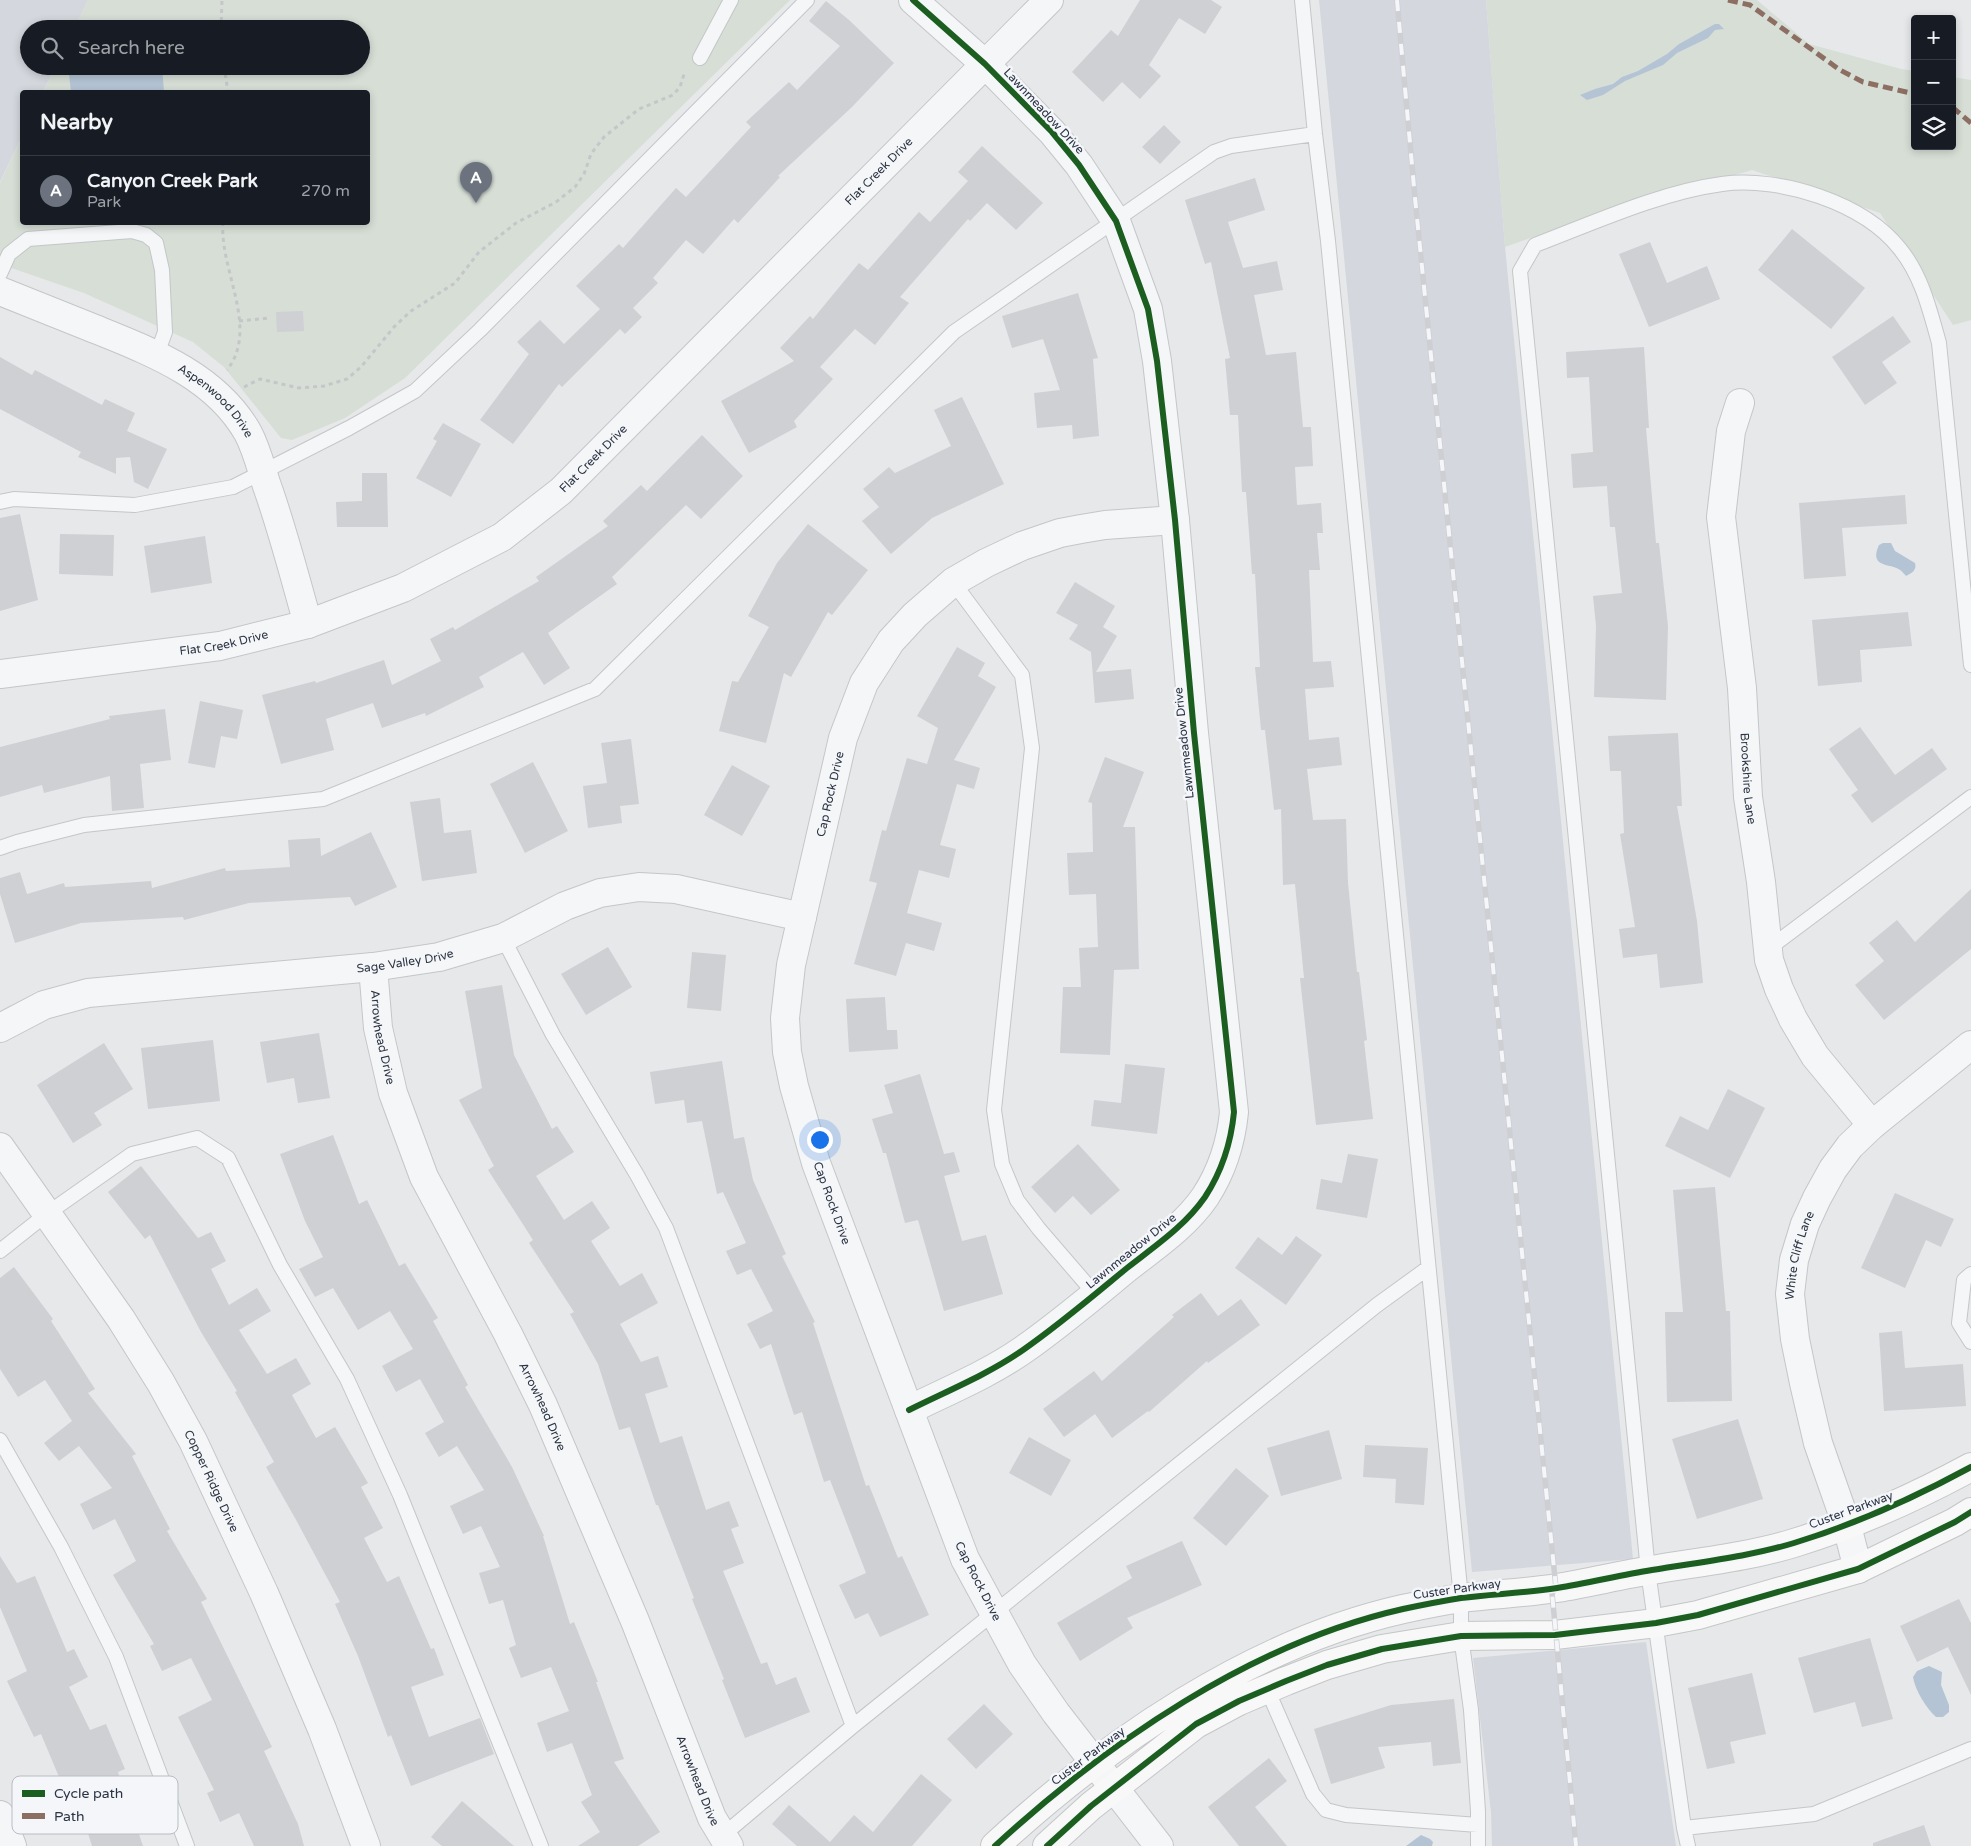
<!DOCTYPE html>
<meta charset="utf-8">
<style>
:root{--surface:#171b24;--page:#20242c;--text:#f1f3f6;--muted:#9ea1a6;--line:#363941;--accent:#6c737f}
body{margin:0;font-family:"Varela Round",sans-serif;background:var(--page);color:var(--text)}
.controls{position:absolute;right:15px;top:15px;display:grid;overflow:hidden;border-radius:5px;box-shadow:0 2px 8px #0003}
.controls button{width:45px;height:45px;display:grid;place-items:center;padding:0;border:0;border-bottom:1px solid var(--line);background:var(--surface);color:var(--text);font:25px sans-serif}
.you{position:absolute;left:819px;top:1139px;width:18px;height:18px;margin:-12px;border:4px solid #fff;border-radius:50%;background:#1a73e8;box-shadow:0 0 0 8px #1a73e833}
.badge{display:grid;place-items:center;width:32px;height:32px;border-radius:50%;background:var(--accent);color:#fff;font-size:16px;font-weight:700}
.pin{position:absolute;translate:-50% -41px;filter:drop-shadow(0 1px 2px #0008)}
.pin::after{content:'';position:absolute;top:26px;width:18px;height:15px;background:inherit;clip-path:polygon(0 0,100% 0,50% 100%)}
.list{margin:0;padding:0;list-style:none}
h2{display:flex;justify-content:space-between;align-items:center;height:65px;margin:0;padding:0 20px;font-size:21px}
h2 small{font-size:16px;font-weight:400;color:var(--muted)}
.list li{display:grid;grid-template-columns:32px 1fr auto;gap:15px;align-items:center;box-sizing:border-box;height:70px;padding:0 20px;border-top:1px solid var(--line)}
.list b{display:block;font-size:19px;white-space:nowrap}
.list p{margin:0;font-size:16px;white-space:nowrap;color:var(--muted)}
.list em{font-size:16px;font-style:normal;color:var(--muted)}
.icon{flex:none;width:28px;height:28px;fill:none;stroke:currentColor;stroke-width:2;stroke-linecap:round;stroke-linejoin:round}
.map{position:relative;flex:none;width:1971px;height:1846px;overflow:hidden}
.search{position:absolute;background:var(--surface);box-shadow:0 2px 8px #0003;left:20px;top:20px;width:350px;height:55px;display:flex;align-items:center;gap:12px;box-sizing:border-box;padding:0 18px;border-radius:28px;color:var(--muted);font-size:19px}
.panel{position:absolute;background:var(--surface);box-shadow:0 2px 8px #0003;left:20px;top:90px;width:350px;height:135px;border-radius:5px}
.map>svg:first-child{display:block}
.built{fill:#d4d7dd}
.green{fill:#d6ded6}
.water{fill:#b4c4d5}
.building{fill:#ced0d3}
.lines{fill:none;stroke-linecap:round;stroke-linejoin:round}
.lane-casing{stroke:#c4c6c8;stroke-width:16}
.street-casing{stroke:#c4c6c8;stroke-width:30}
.secondary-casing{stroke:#c4c6c8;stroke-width:30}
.path{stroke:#c5c6ca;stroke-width:3;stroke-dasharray:4 4;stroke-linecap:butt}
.lane{stroke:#f5f6f7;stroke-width:14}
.street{stroke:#f5f6f7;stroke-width:28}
.secondary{stroke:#f8f8f8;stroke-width:28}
.rail-casing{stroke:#cecfd2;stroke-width:5.5}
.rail{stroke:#f4f6f9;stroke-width:4;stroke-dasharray:11;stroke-linecap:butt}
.quiet{stroke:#8d6e63;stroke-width:5;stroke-dasharray:10 5;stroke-linecap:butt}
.cycleway-casing{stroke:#f4f6f9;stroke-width:9}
.cycleway{stroke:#1b5e20;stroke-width:6}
.labels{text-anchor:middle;stroke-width:5;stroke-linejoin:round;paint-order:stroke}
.street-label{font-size:12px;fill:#2b3445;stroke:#f4f6f9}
.key{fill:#f4f6f9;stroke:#b8bcc3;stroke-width:1}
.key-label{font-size:14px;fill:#2b3445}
</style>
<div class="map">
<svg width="1971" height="1846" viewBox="0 0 1971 1846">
<rect width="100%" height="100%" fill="#e6e8ea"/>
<path class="built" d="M0 0H88L74 29H29V66H56L43 92H22V136L0 182Z
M1319 0H1486L1505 247 1633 1559 1472 1572Z
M1646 1642 1676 1846H1492L1491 1812 1473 1658Z"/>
<path class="green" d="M88 0H790L405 378 345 418 292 440 281 438 224 367 193 342 84 293 0 264V183L22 136V222H368V92H43L56 66H361V29H74Z
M1486 0H1757L1809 44 1901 69 1915 71V146H1952V77L1971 80V320L1953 325 1880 213 1752 170 1589 217 1505 247Z"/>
<path class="water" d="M1715 24H1719L1724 29 1715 30 1708 38 1677 53 1663 65 1625 81 1603 95 1587 100 1580 95 1595 89 1613 84 1622 77 1638 71 1667 54 1679 44Z
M68 66H162L164 92H71Z
M1883 543H1891L1895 551 1915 563C1917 570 1912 573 1906 576 1904 574 1902 571 1900 570 1892 563 1868 569 1879 545Z
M1929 1666 1942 1672 1941 1685 1949 1705V1712L1943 1717H1936C1926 1708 1915 1690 1913 1677L1917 1671Z
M1421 1835 1430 1839 1433 1842 1432 1846H1406Z"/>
<path class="building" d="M1140 0H1211L1222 7 1205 34 1179 18 1149 65 1161 76 1140 99 1122 82 1103 102 1072 72 1111 30 1118 36Z
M826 1 849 20 894 63 852 107 778 176 780 177 738 223 734 219 703 254 686 240 653 278 658 283 633 308 642 317 625 334 620 329 562 387 559 384 513 444 480 420 529 354 517 342 540 320 564 344 600 309 576 286 619 244 623 248 676 188 686 197 751 127 746 122 789 82 797 90 840 46 809 21Z
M1164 125 1181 142 1160 164 1142 147Z
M982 146 1043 203 1016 230 987 203 970 221 968 219 900 297 909 303 875 345 855 329 820 367 833 379 794 421 797 427 749 453 721 401 794 361 780 348 810 316 813 319 859 263 868 270 919 212 930 222 968 181 958 172Z
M1255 178 1265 210 1228 222 1243 268 1277 261 1283 290 1254 295 1266 355 1296 352 1303 427H1311L1313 466 1295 467 1297 505 1321 503 1323 533H1317L1320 570H1309L1313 662 1331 661 1334 687 1305 689 1309 740 1339 737 1342 765 1307 769 1313 820 1346 819 1348 883 1357 972H1359L1367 1040 1364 1041 1373 1119 1316 1125 1300 978H1304L1295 884 1283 885 1281 809 1274 810 1265 730H1261L1255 667H1260L1255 574H1252L1246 492H1242L1238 415H1230L1225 359 1230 358 1211 262 1205 264 1185 200Z
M1792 229 1865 288 1831 329 1758 270Z
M1650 242 1667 283 1707 266 1720 299 1649 327 1619 254Z
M1078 293 1098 358 1093 359 1099 436 1073 439 1072 425 1037 428 1034 393 1060 390 1043 339 1012 348 1002 316Z
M303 311 304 331 277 332 276 312Z
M1893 316 1911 342 1882 362 1897 383 1865 405 1832 357Z
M1644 347 1649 428H1646L1656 543H1659L1668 626 1666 700 1594 697 1596 626 1593 596 1622 593 1615 527H1610L1607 486 1573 488 1571 454 1593 452 1589 377 1567 378 1566 352Z
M0 357 32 375 35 370 102 405 105 399 135 413 127 431 167 449 148 489 134 482 130 457 116 458V474L78 457 81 452 0 409Z
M962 397 1004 484 932 518 891 554 862 521 879 507 863 489 889 467 895 473 951 446 934 410Z
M443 423 481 444 451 497 416 478 437 441 433 439Z
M702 435 743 476 701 519 686 505 612 577 617 584 548 633 570 668 544 685 523 652 479 677 484 687 426 716 425 713 382 728 373 703 326 719 334 750 281 764 262 695 315 681 316 683 384 660 392 685 441 661 430 639 453 627 455 630 539 581 536 577 608 526 603 521 641 485 647 491Z
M362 473H387L388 527H337L336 502 362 501Z
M1905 495 1907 524 1842 528 1846 576 1804 579 1799 503Z
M20 514 38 600 0 611V518Z
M808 524 868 570 832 615 828 612 791 677 784 673 766 743 719 731 732 681 738 682 769 627 748 616 777 563Z
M60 534 114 535 113 576 59 574Z
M205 536 212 583 151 593 144 546Z
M1075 582 1115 606 1103 627 1117 636 1096 672 1131 669 1134 699 1095 703 1091 652 1069 639 1078 625 1056 613Z
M1908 612 1912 646 1860 650 1862 682 1818 686 1812 620Z
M957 647 985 663 978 676 996 687 954 760 980 768 974 789 957 784 940 845 956 849 949 878 919 870 907 913 942 923 934 951 906 943 896 976 854 964 877 883 869 881 882 830 886 831 907 758 927 764 938 728 917 716Z
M200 701 243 710 237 739 221 736 215 768 188 763Z
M165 709 171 760 140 764 144 808 112 811 110 776 44 793 42 785 0 797V747L110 719 109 716Z
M1860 727 1895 775 1932 748 1947 769 1872 823 1851 795 1858 790 1829 749Z
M1678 733 1682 806H1677L1697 921 1703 983 1660 988 1657 954 1623 958 1619 929 1635 927 1620 834 1624 833 1621 771H1610L1608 736Z
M631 739 639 804 620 806 622 823 588 828 583 786 607 783 601 743Z
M1105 757 1144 772 1123 827H1135L1139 969 1114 970 1110 1055 1060 1053 1063 987H1081L1079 948 1098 947 1096 894 1069 895 1067 853 1093 852 1092 803 1088 802Z
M533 762 568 831 525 853 490 784Z
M732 765 770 786 742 836 704 815Z
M440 798 444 833 471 830 477 873 422 881 410 802Z
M371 832 397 887 355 906 350 897 249 903 184 920 183 917 81 923 15 943 0 894V878L20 872 27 894 64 883 65 887 151 881 152 888 225 868 226 871 290 867 288 840 320 838 321 856Z
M1971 889V949L1884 1020 1855 985 1884 961 1869 943 1897 920 1915 942Z
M608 947 632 987 586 1015 561 974Z
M692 952 726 955 721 1011 687 1008Z
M502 985 514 1055 552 1129 557 1126 574 1152 536 1176 564 1220 592 1201 610 1228 591 1241 620 1286 642 1273 658 1303 620 1324 641 1362 658 1356 668 1387 645 1394 660 1443 682 1436 706 1510 729 1501 739 1526 731 1529 744 1563 723 1571 761 1664 767 1662 776 1685 796 1677 810 1712 745 1738 722 1680 724 1679 692 1599 694 1598 658 1505H656L630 1427 619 1430 598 1364 570 1314 574 1312 529 1243 533 1240 488 1170 494 1166 459 1100 482 1088 465 991Z
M885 997 887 1030H897L898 1049 849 1052 846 999Z
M319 1033 330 1098 298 1103 294 1078 267 1083 260 1042Z
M213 1040 220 1101 148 1109 141 1048Z
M104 1043 133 1089 94 1113 102 1125 73 1143 37 1085Z
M722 1061 734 1139 744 1137 753 1180 786 1254 782 1256 815 1322 813 1323 866 1486 869 1485 898 1558 902 1556 929 1615 880 1637 868 1613 855 1619 839 1585 866 1573 830 1480 824 1482 802 1412 794 1415 771 1344 760 1349 747 1324 773 1311 751 1269 737 1275 726 1251 746 1243 723 1192 717 1194 702 1121 687 1123 684 1100 655 1104 650 1072Z
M1125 1064 1165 1068 1157 1134 1091 1126 1094 1100 1121 1103Z
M920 1074 944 1154 954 1152 960 1172 944 1176 962 1241 986 1235 1003 1294 944 1311 918 1220 905 1223 886 1153H883L872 1119 893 1113 884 1085Z
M1728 1089 1765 1108 1730 1178 1665 1146 1680 1116 1708 1130Z
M333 1135 359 1204 367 1200 399 1266 405 1263 438 1318 433 1321 468 1385 465 1387 512 1467 544 1536H543L570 1624 574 1622 598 1682H596L624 1759 614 1762 660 1832 638 1846H578L600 1832 581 1802 592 1795 572 1743 547 1752 537 1723 569 1711 551 1667 521 1678 509 1648 516 1645 503 1600 489 1604 479 1573 500 1567 481 1526 463 1534 450 1506 484 1490 457 1446 439 1457 425 1433 444 1422 420 1379 396 1392 382 1366 413 1349 390 1311 358 1330 333 1288 315 1297 299 1269 323 1257 305 1221 280 1154Z
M1078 1144 1120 1190 1091 1215 1073 1196 1055 1213 1031 1187Z
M1348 1154 1378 1159 1367 1218 1316 1209 1321 1179 1342 1183Z
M141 1166 198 1238 211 1232 226 1261 211 1269 229 1305 257 1288 271 1311 239 1330 267 1374 296 1358 311 1384 292 1395 316 1438 335 1427 368 1483 361 1487 383 1528 364 1538 387 1582 399 1576 431 1649 434 1648 444 1675 411 1687 429 1737 480 1718 494 1754 411 1786 391 1735 388 1737 358 1656 335 1604 340 1602 295 1518 266 1467 274 1462 235 1392 237 1391 201 1332 150 1235 145 1239 108 1192Z
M1715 1187 1726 1311H1730L1732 1401 1667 1402 1665 1312H1683L1673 1190Z
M1895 1193 1954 1219 1941 1247 1926 1240 1905 1288 1861 1268Z
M1296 1236 1322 1255 1286 1305 1235 1268 1258 1237 1282 1255Z
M14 1267 53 1319 51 1321 95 1389 88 1393 136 1454 132 1456 170 1529 167 1531 207 1599 201 1602 272 1747 264 1751 298 1824 304 1846H254L239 1813 220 1822 207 1793 214 1790 178 1717 212 1700 191 1658 162 1671 150 1646 154 1644 113 1575 136 1561 115 1519 93 1530 80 1504 112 1488 79 1446 59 1461 44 1443 72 1421 45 1380 18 1397 0 1369V1278Z
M1201 1293 1218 1316 1241 1299 1260 1325 1208 1363 1207 1361 1149 1412 1148 1411 1112 1438 1095 1414 1064 1437 1043 1409 1094 1371 1102 1381 1174 1317 1172 1315Z
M1902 1331 1905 1368 1963 1364 1966 1406 1884 1411 1879 1333Z
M1738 1419 1763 1499 1697 1519 1672 1439Z
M1329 1430 1342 1479 1281 1496 1267 1448Z
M1029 1437 1071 1460 1051 1496 1009 1473Z
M1365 1445 1428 1448 1424 1505 1395 1503 1396 1479 1363 1477Z
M1236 1468 1269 1496 1226 1546 1193 1518Z
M1182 1541 1202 1585 1127 1618 1133 1628 1080 1661 1057 1623 1132 1578 1126 1566Z
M0 1556 17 1583 35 1576 67 1652 74 1649 88 1677 69 1687 90 1730 106 1724 125 1769 118 1772 143 1846H92L79 1805 72 1808 41 1734 34 1737 7 1681 27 1671 0 1607Z
M1959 1599 1971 1623V1695L1948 1647 1917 1662 1900 1626Z
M1870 1638 1893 1719 1862 1727 1855 1702 1814 1713 1798 1658Z
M1752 1673 1766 1734 1730 1742 1735 1763 1707 1769 1688 1688Z
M1454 1699 1461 1763 1433 1766 1431 1742 1378 1747 1385 1768 1331 1784 1314 1729 1391 1705Z
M984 1704 1013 1734 976 1769 947 1739Z
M1269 1758 1287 1781 1255 1807 1287 1846H1239L1208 1807Z
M921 1774 952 1800 912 1846H797L772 1824 789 1805 830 1842 854 1815 873 1832Z
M462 1801 514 1846H442L431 1837Z
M1924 1825 1931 1846H1873V1843Z"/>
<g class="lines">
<defs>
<path id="lane" d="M1302 0 1315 134 1328 241 1461 1598V1636L1471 1710 1478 1811V1846
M700 58 731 0
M0 274 9 254 28 239 132 231 146 235 156 243 162 270 165 332 157 354
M0 502 14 499 135 505 233 487 349 428 415 391 480 330 807 0
M953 582 1022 675 1032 748 994 1110 1002 1164 1017 1200 1039 1229 1095 1294
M0 848 17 842 84 825 323 799 595 689 954 332 1214 152 1231 146 1315 134
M503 938 553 1035 637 1175 666 1228 853 1726
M1768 949 1971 797
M0 1251 48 1213 132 1154 197 1138 228 1158 280 1265 347 1379 400 1495 541 1846
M1971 1274 1964 1280 1959 1323 1971 1342
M0 1440 61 1547 116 1657 187 1846
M1267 1689 1313 1794 1326 1810 1346 1815 1478 1825
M1684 1828 1814 1814 1971 1749
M722 1836 853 1726 1377 1305 1428 1268
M1688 1846 1684 1828 1648 1571 1520 271 1535 245C1593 223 1661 192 1722 184 1780 176 1864 203 1900 249 1922 276 1930 311 1939 343L1971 665"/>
<g id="street">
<path id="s1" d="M0 291C32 304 63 316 95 329 152 352 216 376 248 433 257 450 261 468 267 486 283 531 295 578 308 624"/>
<path id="s2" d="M1740 403 1731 431 1721 517 1742 688 1748 797 1761 882 1769 960 1779 989 1793 1019 1815 1056 1872 1125"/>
<path id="s3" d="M0 674 220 646 308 624 403 588 502 537 561 491 1049 0"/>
<path id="s4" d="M373 967 378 1028 393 1093 424 1177 508 1334 543 1405 635 1621 712 1818 729 1846"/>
<path id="s5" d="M0 1028 44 1005 88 993 373 967 439 957 503 938 565 906 600 893 639 887 676 889 802 917"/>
<path id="s6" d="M0 1147 121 1319 161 1383 193 1441 264 1593 322 1729 366 1846"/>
<path d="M909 1410C947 1391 987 1375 1023 1350 1059 1325 1093 1296 1127 1268 1155 1246 1185 1226 1205 1197 1222 1171 1231 1143 1234 1112L1194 733 1175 520 1157 361 1148 309 1116 221 1079 165 1052 132 985 64 913 0"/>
<path id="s7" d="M1858 1569 1847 1526 1818 1443 1804 1383 1795 1339 1790 1294 1794 1260 1805 1224 1817 1198 1833 1169 1850 1146 1872 1125 1971 1045"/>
<path d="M0 1815 12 1846"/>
<path id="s8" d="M1159 1846 1056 1713 1022 1664 965 1559 816 1163 794 1086 787 1052 785 1018 791 965 843 738 864 683 891 641 915 615 953 582 986 563 1022 546 1060 533 1081 529 1105 525 1175 520"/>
</g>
<path id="secondary" d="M995 1846C1108 1742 1252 1643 1403 1609 1422 1605 1442 1601 1461 1598 1493 1594 1525 1593 1557 1588 1589 1583 1620 1575 1652 1570 1699 1562 1748 1557 1794 1543 1856 1524 1914 1498 1971 1467
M1047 1846 1091 1806 1196 1724 1239 1701 1286 1681 1327 1665 1382 1649 1461 1636 1555 1635 1656 1623 1698 1615 1858 1569 1955 1522 1971 1512"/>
</defs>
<use href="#lane" class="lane-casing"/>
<use href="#street" class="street-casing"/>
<use href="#secondary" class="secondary-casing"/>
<path class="path" d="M221 29 222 0
M224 66 228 92
M223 222C219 270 260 328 227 370
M239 321 270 318
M244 387 260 379 299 388 324 386 347 379 361 367 394 327 411 311 455 283 479 252 516 223 556 202 575 187 584 174 591 154 604 137 639 109 673 95 680 87 685 71"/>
<use href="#lane" class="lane"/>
<use href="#street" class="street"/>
<use href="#secondary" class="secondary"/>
<defs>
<path id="rail" d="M1397 0 1415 198 1556 1588 1552 1593 1576 1846"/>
</defs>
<use href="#rail" class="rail-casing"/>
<use href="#rail" class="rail"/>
<path class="quiet" d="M1728 0 1750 5 1840 70 1863 82 1915 94
M1952 107 1971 123"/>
<defs>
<path id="cycleway" d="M909 1410C947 1391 987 1375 1023 1350 1059 1325 1093 1296 1127 1268 1155 1246 1185 1226 1205 1197 1222 1171 1231 1143 1234 1112L1194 733 1175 520 1157 361 1148 309 1116 221 1079 165 1052 132 985 64 913 0
M995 1846C1108 1742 1252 1643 1403 1609 1422 1605 1442 1601 1461 1598 1493 1594 1525 1593 1557 1588 1589 1583 1620 1575 1652 1570 1699 1562 1748 1557 1794 1543 1856 1524 1914 1498 1971 1467
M1047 1846 1091 1806 1196 1724 1239 1701 1286 1681 1327 1665 1382 1649 1461 1636 1555 1635 1656 1623 1698 1615 1858 1569 1955 1522 1971 1512"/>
</defs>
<use href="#cycleway" class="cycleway-casing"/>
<use href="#cycleway" class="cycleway"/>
</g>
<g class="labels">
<g class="street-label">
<text transform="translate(1044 111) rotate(47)" y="4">Lawnmeadow Drive</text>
<text dy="4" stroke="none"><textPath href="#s3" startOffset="1051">Flat Creek Drive</textPath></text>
<text dy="4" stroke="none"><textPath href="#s1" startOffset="245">Aspenwood Drive</textPath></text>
<text dy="4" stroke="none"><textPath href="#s3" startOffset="646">Flat Creek Drive</textPath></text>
<text dy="4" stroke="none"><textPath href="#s3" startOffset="226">Flat Creek Drive</textPath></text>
<text transform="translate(1184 743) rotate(-96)" y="4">Lawnmeadow Drive</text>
<text dy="4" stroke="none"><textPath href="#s2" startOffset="379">Brookshire Lane</textPath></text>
<text dy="4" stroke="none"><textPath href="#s8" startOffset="1148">Cap Rock Drive</textPath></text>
<text dy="4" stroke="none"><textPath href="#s5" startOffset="414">Sage Valley Drive</textPath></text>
<text dy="4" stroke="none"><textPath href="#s4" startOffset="71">Arrowhead Drive</textPath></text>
<text transform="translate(832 1203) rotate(70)" y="4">Cap Rock Drive</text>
<text transform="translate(1131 1251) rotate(-39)" y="4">Lawnmeadow Drive</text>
<text dy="4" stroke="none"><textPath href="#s7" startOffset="324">White Cliff Lane</textPath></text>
<text dy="4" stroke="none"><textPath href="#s4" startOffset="476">Arrowhead Drive</textPath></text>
<text dy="4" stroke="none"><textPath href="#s6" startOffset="396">Copper Ridge Drive</textPath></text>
<text transform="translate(1851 1510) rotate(-20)" y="4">Custer Parkway</text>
<text transform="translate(978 1581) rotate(63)" y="4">Cap Rock Drive</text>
<text transform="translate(1457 1589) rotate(-8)" y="4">Custer Parkway</text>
<text transform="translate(1088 1756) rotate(-37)" y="4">Custer Parkway</text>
<text dy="4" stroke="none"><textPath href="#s4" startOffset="881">Arrowhead Drive</textPath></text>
</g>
</g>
<rect x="12" y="1776" width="166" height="58" rx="8" class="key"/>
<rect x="22" y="1790" width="23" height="7" fill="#1b5e20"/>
<rect x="22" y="1813" width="23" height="6" fill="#8d6e63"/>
<g class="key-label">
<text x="54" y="1798">Cycle path</text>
<text x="54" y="1821">Path</text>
</g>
</svg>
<div class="controls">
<button>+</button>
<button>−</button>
<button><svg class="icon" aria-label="layers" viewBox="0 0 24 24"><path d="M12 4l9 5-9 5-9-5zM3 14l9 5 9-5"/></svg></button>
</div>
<div class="you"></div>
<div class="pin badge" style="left:476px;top:203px">A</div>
<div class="search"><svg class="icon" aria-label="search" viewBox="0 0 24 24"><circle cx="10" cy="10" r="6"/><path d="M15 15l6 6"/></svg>Search here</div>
<section class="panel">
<h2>Nearby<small></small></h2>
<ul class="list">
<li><span class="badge">A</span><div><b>Canyon Creek Park</b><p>Park</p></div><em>270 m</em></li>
</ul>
</section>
</div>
